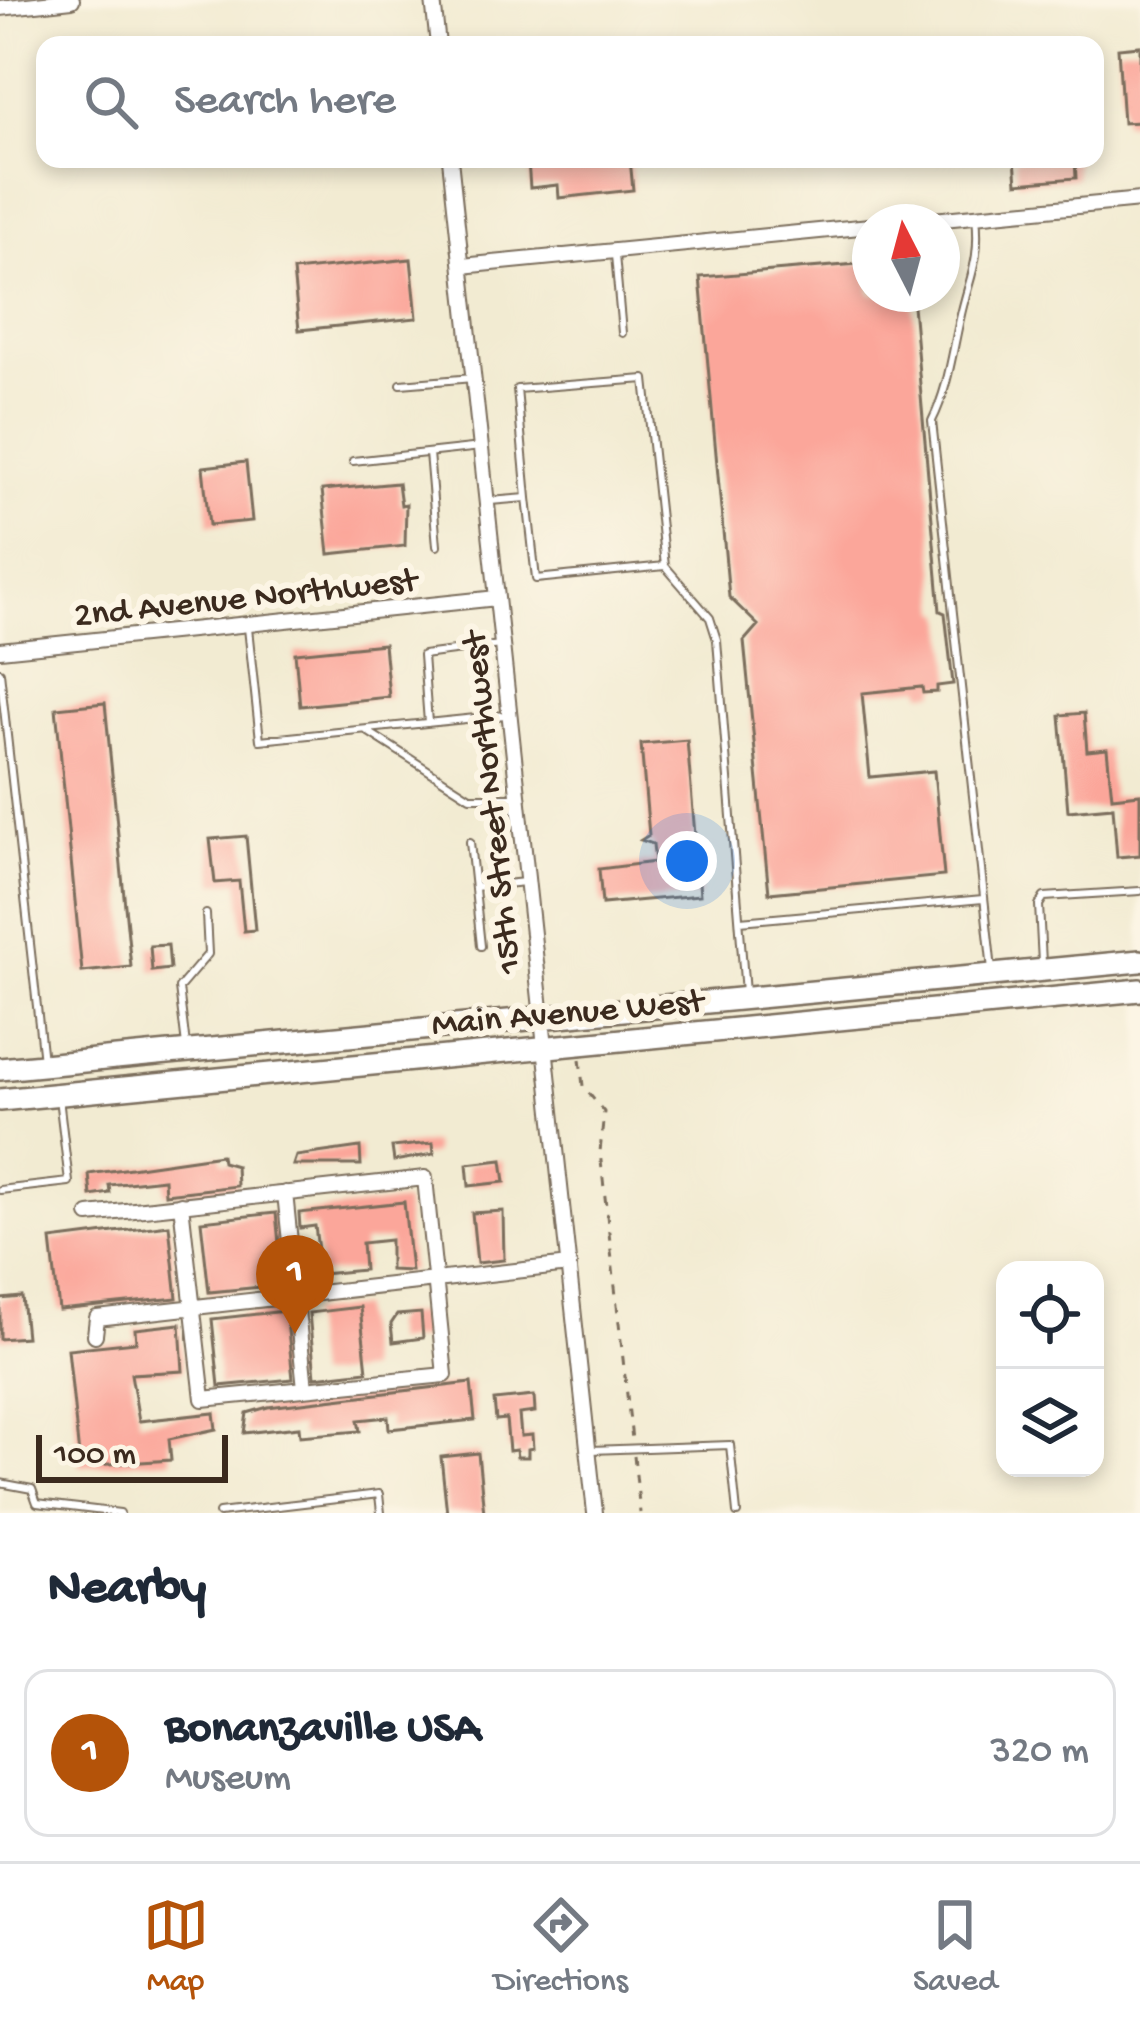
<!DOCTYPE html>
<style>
:root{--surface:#fff;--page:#f6f6f7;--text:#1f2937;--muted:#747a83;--line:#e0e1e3;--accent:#b45309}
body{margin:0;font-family:"Gochi Hand",sans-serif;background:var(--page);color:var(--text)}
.controls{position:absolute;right:36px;bottom:36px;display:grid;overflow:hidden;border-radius:24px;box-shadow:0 6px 18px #0003}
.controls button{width:108px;height:108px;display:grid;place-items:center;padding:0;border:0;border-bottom:3px solid var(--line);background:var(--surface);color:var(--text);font:60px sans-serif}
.compass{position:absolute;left:852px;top:204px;width:108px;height:108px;border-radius:50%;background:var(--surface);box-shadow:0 6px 18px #0003;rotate:354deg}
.scale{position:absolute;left:36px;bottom:30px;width:192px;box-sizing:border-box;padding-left:12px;border:6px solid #3b2a1e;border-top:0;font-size:33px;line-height:42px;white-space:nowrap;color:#3b2a1e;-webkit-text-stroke:9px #fcf5e5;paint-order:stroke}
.you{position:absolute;left:687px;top:861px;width:42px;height:42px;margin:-30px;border:9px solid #fff;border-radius:50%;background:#1a73e8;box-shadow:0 0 0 18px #1a73e833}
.badge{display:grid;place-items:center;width:78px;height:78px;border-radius:50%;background:var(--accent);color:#fff;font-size:39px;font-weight:700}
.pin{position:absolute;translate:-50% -99px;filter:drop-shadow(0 3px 6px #0008)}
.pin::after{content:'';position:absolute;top:63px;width:42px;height:36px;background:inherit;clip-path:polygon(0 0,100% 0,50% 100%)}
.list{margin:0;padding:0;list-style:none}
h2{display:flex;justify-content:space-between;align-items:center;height:156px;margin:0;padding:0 48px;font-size:51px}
h2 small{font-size:39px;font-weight:400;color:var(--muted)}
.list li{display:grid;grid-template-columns:78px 1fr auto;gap:36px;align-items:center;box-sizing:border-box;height:168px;margin:0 24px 24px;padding:0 24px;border:3px solid var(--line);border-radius:24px}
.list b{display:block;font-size:45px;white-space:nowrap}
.list p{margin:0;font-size:39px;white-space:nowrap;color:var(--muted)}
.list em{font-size:39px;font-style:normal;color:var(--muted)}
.icon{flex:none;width:66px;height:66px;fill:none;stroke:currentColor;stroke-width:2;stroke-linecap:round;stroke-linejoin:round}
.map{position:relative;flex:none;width:1140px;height:1513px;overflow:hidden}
.search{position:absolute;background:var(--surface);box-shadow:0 6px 18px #0003;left:36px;right:36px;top:36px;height:132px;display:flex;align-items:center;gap:30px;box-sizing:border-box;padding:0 42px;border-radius:24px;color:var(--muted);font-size:45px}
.sheet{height:348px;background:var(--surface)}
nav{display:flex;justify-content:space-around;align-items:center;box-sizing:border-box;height:168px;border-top:3px solid var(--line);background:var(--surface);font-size:33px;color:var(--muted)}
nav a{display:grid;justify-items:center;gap:6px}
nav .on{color:var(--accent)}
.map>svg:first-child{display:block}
.building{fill:#fba69a}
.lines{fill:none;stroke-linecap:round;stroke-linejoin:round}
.service-casing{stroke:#7b6e5d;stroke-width:10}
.minor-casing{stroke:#7b6e5d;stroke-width:18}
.primary-casing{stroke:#7b6e5d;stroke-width:26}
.path{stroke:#7b6e5d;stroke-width:3;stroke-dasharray:9 9;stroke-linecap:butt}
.service{stroke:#fff;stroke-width:6}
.minor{stroke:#fff;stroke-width:14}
.primary{stroke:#fff;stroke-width:21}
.labels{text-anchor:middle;stroke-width:12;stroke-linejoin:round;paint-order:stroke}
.street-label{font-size:36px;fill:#3b2a1e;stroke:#fcf5e5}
</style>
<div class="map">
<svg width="1140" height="1513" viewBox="0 0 1140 1513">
<rect width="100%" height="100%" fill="#fcf5e5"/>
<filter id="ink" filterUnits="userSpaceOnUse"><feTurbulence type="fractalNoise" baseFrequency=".00833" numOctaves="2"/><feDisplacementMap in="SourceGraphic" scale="24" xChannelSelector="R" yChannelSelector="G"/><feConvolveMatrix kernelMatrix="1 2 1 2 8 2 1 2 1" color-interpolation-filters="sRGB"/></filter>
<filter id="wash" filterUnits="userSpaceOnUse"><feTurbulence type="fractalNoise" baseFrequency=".004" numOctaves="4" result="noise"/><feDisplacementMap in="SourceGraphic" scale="48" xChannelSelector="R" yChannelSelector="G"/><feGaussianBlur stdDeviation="2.7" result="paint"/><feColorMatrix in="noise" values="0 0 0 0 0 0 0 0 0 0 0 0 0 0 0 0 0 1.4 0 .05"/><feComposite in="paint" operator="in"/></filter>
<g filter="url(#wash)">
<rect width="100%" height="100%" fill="#f2ebd2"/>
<g id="blocks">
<path class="building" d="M1140 46V122L1123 123 1118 48Z
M553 159H630L633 190 559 198 558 185 530 188 528 161Z
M1015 159H1075L1076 178 1017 183Z
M411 259 417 318 299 330 293 271Z
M870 263V294H912L940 611 945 613 953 684 937 686V692L923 693 922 687 862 693 870 777 934 771 944 876 769 893 744 641 758 625 729 597 700 277Z
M246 462 252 521 209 525 203 467Z
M398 483 401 505 406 504 405 546 329 554 322 490Z
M384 644 389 697 300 706 295 653Z
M105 703 131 967 82 972 56 708Z
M1084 713 1087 751 1107 749 1112 797 1140 794V855L1117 857 1113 807 1068 811 1060 715Z
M687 740 700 895 602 904 599 869 655 862 653 844 641 840 649 835 641 744Z
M246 836 255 930 244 931 239 881 215 883 210 839Z
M168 945 170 969 152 971 150 946Z
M433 1143 434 1154 394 1161 392 1147Z
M360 1147 361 1165H293L296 1156Z
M221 1155 222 1162 236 1166 237 1186 165 1194 164 1179 109 1185 110 1193 91 1196 89 1174Z
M502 1160 505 1182 469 1186 467 1164Z
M404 1202 411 1271 390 1270V1240L362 1243 364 1270 321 1274 315 1226 300 1228 299 1213Z
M503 1211 504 1260 477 1263 472 1213Z
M276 1213 283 1285 209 1292 201 1221Z
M169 1225 177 1298 59 1310 51 1240Z
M22 1297 26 1337 0 1339V1299Z
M360 1307 367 1371 315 1377 309 1313Z
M286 1311 293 1379 219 1386 212 1319Z
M421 1313 423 1338 393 1342 391 1324 397 1315Z
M180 1324 183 1371 131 1374 139 1421 214 1413 216 1429 169 1439 171 1460 80 1466 68 1349 136 1342 135 1329Z
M471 1383 475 1420 389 1429 388 1417 358 1420 360 1431 300 1436 299 1427 244 1433 247 1413 268 1407Z
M534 1396 535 1412 519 1414 521 1436 532 1435 533 1448 528 1449V1457H517L516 1450 509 1451 506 1419 496 1420 494 1400Z
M478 1453 484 1513H447L441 1457Z"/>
</g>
</g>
<g filter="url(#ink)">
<use href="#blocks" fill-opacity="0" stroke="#7b6e5d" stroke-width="3"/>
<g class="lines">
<defs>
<path id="service" d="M976 216C981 262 969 277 960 319 952 354 948 389 932 421L992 970
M615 255 622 333
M401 384 473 378
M429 453 437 546
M353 461 481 447
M527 498 517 389 645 379 665 566
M490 501 527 498 536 579 665 566 710 618 717 640 745 993
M248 628 260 740 505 715
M0 672 43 1061
M428 723 423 655 500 645
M367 731 470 797H518
M470 842 481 946
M475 887 525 882
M740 921 983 899
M1042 963 1039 905 1044 897 1140 891
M186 1046 179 988 208 954 206 914
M0 1190 69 1182 59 1098
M591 1450 730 1445 737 1513
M0 1483 32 1489 37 1503 120 1513
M219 1513 379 1494 381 1513"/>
<path id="minor" d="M433 0 438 45
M0 8 72 0
M450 159 595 1513
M912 222 1140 200
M462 266 870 226
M0 650 497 598
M285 1193 305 1388
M89 1215 425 1178 445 1375 203 1399 181 1204
M95 1335 97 1318 569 1265"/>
<path id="primary" d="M0 1069 1140 961
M0 1100 1140 990"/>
</defs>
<use href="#service" class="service-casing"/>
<use href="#minor" class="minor-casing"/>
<use href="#primary" class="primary-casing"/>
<path class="path" d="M580 1059 583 1086 604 1112 600 1152 632 1440
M634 1456 640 1513"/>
<use href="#service" class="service"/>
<use href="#minor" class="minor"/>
<use href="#primary" class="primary"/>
</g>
</g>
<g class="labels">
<g class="street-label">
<text transform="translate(245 594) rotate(-6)" y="13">2nd Avenue Northwest</text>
<text transform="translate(488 803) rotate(-96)" y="13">15th Street Northwest</text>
<text transform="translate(567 1009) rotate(-5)" y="13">Main Avenue West</text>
</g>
</g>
</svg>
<div class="controls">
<button><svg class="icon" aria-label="locate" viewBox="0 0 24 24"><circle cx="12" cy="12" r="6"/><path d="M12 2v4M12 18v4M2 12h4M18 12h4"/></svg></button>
<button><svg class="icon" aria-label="layers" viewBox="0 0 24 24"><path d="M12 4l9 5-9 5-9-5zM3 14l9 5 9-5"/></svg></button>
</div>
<svg class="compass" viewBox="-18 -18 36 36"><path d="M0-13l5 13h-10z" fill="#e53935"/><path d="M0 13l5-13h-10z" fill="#747a83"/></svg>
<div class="scale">100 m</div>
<div class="you"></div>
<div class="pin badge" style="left:295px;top:1334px">1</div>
<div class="search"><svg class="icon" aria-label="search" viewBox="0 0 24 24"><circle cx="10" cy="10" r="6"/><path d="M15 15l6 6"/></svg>Search here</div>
</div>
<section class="sheet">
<h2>Nearby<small></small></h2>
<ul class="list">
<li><span class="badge">1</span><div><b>Bonanzaville USA</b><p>Museum</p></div><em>320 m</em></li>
</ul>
</section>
<nav>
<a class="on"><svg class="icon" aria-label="map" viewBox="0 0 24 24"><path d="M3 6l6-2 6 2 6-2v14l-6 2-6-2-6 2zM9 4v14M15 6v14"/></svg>Map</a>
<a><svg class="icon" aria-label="directions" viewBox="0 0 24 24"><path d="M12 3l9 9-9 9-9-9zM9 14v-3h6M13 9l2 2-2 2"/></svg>Directions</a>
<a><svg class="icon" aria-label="saved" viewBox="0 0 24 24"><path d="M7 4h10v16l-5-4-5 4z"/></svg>Saved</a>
</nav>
